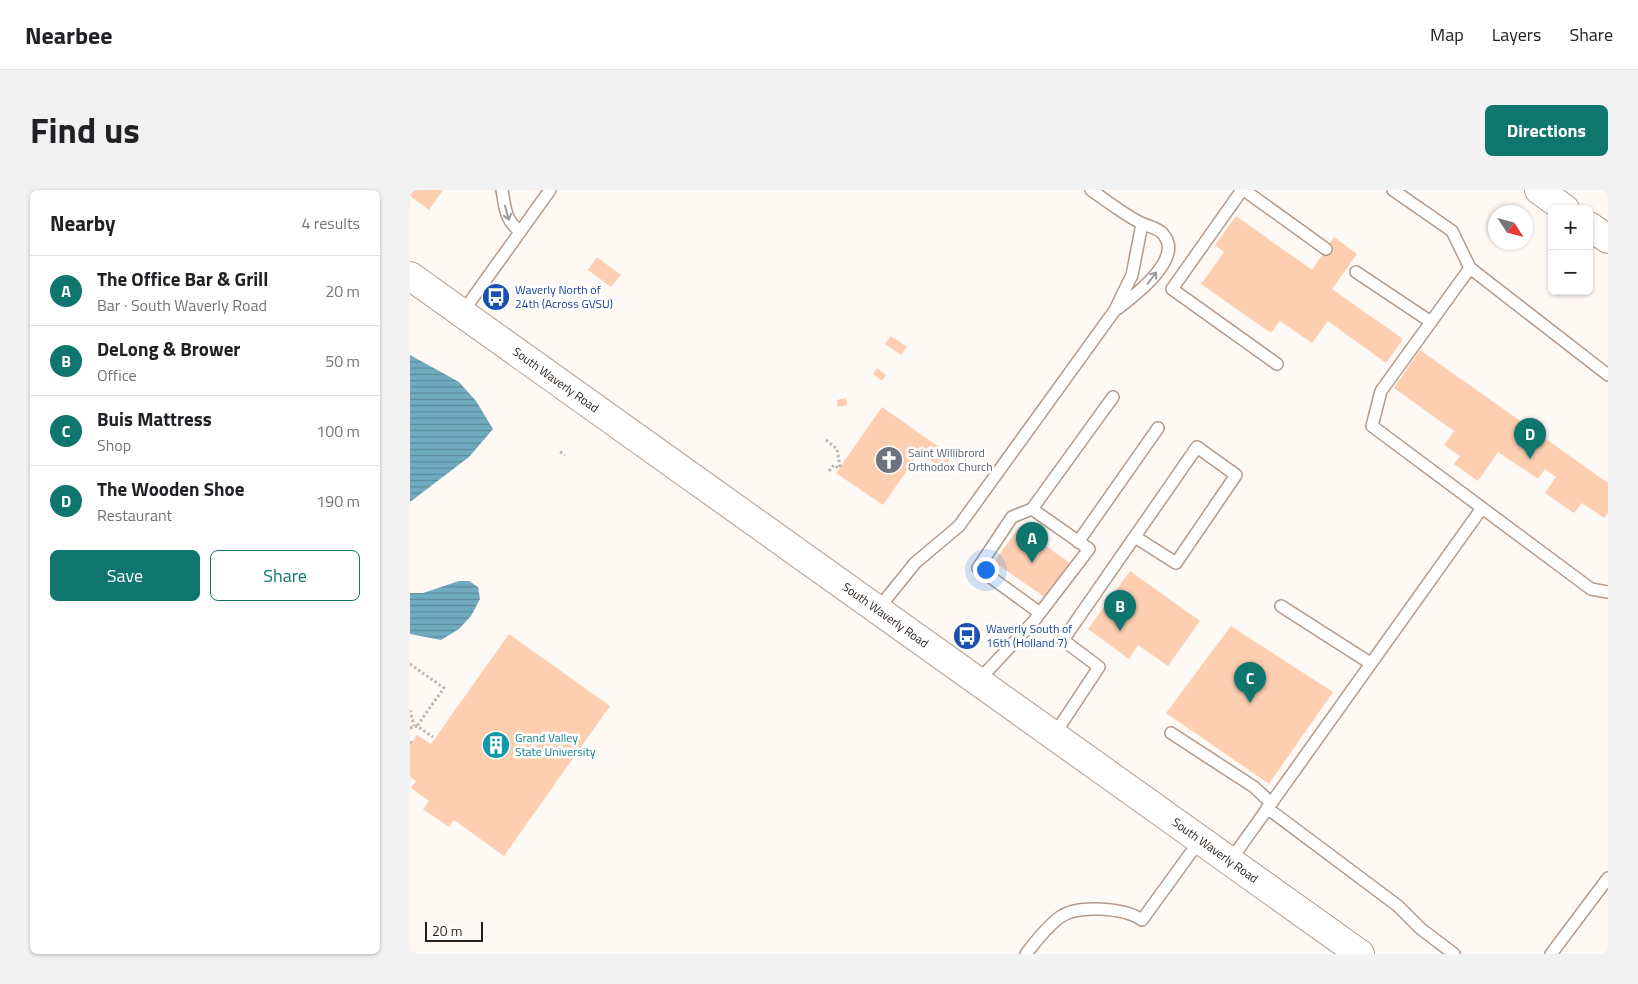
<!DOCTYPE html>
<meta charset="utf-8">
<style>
:root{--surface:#fff;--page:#f2f2f2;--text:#202124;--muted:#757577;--line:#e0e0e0;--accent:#0f766e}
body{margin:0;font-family:"Titillium Web",sans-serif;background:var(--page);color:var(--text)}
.controls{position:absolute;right:15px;top:15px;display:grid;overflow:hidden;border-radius:8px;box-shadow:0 1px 4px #0004}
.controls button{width:45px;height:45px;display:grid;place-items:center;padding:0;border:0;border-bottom:1px solid var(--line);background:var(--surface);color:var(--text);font:25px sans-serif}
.compass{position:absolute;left:1078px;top:15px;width:45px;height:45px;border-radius:50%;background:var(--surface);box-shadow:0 1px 4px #0004;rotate:126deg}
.scale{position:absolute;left:15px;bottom:12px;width:58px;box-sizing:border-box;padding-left:5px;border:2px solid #281f19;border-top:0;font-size:14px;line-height:18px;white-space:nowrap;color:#281f19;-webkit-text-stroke:4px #fff;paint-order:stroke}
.you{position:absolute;left:575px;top:379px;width:18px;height:18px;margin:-12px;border:4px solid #fff;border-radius:50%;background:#1a73e8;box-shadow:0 0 0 8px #1a73e833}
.badge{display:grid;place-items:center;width:32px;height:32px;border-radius:50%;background:var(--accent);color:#fff;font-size:16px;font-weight:700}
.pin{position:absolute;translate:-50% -41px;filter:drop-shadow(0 1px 2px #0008)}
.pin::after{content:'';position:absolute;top:26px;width:18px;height:15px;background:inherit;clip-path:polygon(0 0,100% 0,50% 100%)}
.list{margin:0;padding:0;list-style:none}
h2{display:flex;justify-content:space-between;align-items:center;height:65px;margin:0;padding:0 20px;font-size:21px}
h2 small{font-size:16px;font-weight:400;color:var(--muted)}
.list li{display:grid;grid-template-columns:32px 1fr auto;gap:15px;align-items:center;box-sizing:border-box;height:70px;padding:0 20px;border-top:1px solid var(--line)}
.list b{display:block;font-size:19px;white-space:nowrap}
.list p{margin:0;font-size:16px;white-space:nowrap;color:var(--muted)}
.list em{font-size:16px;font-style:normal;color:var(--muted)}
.actions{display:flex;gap:10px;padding:15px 20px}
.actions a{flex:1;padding:11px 0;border:1px solid var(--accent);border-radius:8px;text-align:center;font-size:18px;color:var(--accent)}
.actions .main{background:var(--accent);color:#fff}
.map{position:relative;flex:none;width:1198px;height:764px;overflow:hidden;border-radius:8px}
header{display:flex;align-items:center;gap:30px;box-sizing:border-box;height:70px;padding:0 25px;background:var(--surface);border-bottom:1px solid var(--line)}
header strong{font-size:24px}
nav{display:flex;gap:28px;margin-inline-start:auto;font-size:18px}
.intro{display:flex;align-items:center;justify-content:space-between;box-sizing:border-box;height:120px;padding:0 30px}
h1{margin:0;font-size:35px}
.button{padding:12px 22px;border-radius:8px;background:var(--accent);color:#fff;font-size:18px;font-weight:700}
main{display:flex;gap:30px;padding:0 30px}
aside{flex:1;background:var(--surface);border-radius:8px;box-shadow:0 1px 4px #0004}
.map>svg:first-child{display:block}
.water{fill:url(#water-rules)}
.building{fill:#feceb0}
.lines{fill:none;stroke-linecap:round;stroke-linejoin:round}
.lane-casing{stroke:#b39a8a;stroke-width:14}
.secondary-casing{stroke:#b39a8a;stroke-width:30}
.highway-casing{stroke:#b39a8a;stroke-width:30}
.path{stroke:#bcb5b1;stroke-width:3;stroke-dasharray:2.5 2.5;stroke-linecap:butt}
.lane{stroke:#fff;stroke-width:11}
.secondary{stroke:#fff;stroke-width:28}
.highway{stroke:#fff;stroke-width:28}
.oneway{stroke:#9e9a98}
.labels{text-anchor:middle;stroke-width:5;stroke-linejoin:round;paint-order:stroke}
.transit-label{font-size:12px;fill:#164399;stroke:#fff;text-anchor:start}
.street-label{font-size:12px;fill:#281f19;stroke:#fff}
.worship-label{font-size:12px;fill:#5b616d;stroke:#fff;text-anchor:start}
.culture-label{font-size:12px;fill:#0d838f;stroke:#fff;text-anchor:start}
</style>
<header>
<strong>Nearbee</strong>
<nav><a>Map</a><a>Layers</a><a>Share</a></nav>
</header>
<div class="intro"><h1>Find us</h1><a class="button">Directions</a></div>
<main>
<aside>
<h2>Nearby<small>4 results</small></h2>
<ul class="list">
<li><span class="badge">A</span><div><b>The Office Bar &amp; Grill</b><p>Bar · South Waverly Road</p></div><em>20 m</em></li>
<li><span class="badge">B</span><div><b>DeLong &amp; Brower</b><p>Office</p></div><em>50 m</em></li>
<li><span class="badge">C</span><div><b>Buis Mattress</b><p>Shop</p></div><em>100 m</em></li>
<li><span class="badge">D</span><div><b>The Wooden Shoe</b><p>Restaurant</p></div><em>190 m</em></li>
</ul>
<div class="actions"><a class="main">Save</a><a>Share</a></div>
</aside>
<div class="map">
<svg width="1198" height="764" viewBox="0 0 1198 764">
<defs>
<pattern id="water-rules" width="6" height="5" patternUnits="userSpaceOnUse" patternTransform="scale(1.25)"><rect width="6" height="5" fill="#70abbf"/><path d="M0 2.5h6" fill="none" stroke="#5c8b9a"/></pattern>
</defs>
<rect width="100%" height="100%" fill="#fef9f5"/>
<path class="water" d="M0 165 49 192 66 211 83 239 59 267 0 312Z
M49 391H59L68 397 70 409 61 426 49 439 31 450 0 444V403H13Z"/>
<path class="building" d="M0 0H33L19 20 0 6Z
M826 26 902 80 924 47 947 64 922 99 993 149 976 173 918 131 902 153 870 131 861 143 791 94 814 62 805 55Z
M187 67 211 85 201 97 178 80Z
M481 146 497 157 491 165 475 154Z
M1010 160 1198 293V323L1194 328 1172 313 1164 323 1135 303 1146 287 1135 279 1128 289 1088 262 1068 291 1044 274 1050 266 1034 255 1044 241 984 198Z
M467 178 476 185 472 191 463 184Z
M436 208 437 215 428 217 427 210Z
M472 217 542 266 533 279 509 263 473 315 426 283Z
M609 337 660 373 636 408 584 372Z
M720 381 790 431 758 476 728 455 719 469 678 439Z
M821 436 923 502 859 594 756 523Z
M99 444 200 516 94 666 44 630 39 637 13 619 19 611 1 598 6 591 0 587V555L7 545 21 554Z"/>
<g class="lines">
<defs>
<path id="lane" d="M92 0C95 17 95 31 110 41
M681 0C697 11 712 23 729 32 738 37 747 37 753 44 775 68 724 106 707 119
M832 0 762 99 867 174
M834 0 916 59
M983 0 1042 41 1060 78
M946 82 1021 132
M52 123 140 0
M1198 185 1060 78 971 201 962 236 1181 399 1198 402
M622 319 703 207
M668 352 748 238
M871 416 960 473
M468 419 505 373 549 336 705 120 722 85 732 34
M568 491 624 431 630 423 679 359 622 319 602 327 568 378 630 423
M761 543 844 597 861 613
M644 545 689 477 653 450 787 257 826 285 766 373 725 347
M857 618 988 716 1011 739 1044 764
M820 671 1072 318
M616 764C625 752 638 736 650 727 668 714 715 718 732 730L790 650
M1141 764 1198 688"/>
<g id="secondary">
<path id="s1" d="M0 86 950 764"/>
</g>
<path id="highway" d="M1129 0 1155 19
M1179 36 1198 49"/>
</defs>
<use href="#lane" class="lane-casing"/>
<use href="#secondary" class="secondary-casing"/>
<use href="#highway" class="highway-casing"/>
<path class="path" d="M416 250 427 259 430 277
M150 262 155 265
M419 281 424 275 429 279
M0 474 34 498 7 536
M0 520 4 536
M0 538 7 536 23 547
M0 552 2 553"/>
<use href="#lane" class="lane"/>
<use href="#secondary" class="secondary"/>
<use href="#highway" class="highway"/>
</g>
<defs><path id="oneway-shaft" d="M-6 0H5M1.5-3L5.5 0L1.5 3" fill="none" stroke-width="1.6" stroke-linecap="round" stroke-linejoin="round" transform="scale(1.25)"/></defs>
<g class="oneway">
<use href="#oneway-shaft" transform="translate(97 23) rotate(74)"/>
<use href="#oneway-shaft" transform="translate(742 88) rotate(-53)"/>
</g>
<defs>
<symbol id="bus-disc" viewBox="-11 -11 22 22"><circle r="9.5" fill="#1a4fb4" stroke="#fff"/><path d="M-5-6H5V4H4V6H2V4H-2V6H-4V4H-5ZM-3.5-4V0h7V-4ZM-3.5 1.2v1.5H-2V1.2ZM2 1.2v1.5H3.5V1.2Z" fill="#fff"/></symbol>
<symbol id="church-disc" viewBox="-11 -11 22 22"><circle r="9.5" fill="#6b7280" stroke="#fff"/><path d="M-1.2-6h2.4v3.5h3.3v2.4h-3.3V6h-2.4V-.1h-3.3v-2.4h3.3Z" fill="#fff"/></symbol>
<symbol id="building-disc" viewBox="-11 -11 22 22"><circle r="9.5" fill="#0f9aa8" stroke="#fff"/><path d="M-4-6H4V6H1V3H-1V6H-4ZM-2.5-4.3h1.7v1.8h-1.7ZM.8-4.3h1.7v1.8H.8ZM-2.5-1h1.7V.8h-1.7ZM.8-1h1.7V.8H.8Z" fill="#fff"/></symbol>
</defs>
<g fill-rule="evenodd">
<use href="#bus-disc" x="70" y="91" width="32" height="32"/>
<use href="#church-disc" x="463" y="254" width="32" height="32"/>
<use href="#bus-disc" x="541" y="430" width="32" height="32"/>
<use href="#building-disc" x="70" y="539" width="32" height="32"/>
</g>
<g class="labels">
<g class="transit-label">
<text x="105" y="104">Waverly North of<tspan x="105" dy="14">24th (Across GVSU)</tspan></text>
<text x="576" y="443">Waverly South of<tspan x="576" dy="14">16th (Holland 7)</tspan></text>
</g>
<g class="street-label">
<text dy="4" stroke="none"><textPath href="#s1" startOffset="179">South Waverly Road</textPath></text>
<text dy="4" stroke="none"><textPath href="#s1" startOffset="584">South Waverly Road</textPath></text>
<text dy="4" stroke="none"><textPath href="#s1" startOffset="989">South Waverly Road</textPath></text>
</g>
<g class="worship-label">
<text x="498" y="267">Saint Willibrord<tspan x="498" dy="14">Orthodox Church</tspan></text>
</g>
<g class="culture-label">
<text x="105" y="552">Grand Valley<tspan x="105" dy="14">State University</tspan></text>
</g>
</g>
</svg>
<div class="controls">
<button>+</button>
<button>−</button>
</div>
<svg class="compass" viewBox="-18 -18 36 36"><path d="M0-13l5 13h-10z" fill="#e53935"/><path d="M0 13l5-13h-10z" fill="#757577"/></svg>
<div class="scale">20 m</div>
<div class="you"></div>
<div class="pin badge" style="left:622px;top:373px">A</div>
<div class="pin badge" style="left:710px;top:441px">B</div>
<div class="pin badge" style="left:840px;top:513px">C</div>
<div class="pin badge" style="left:1120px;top:269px">D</div>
</div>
</main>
